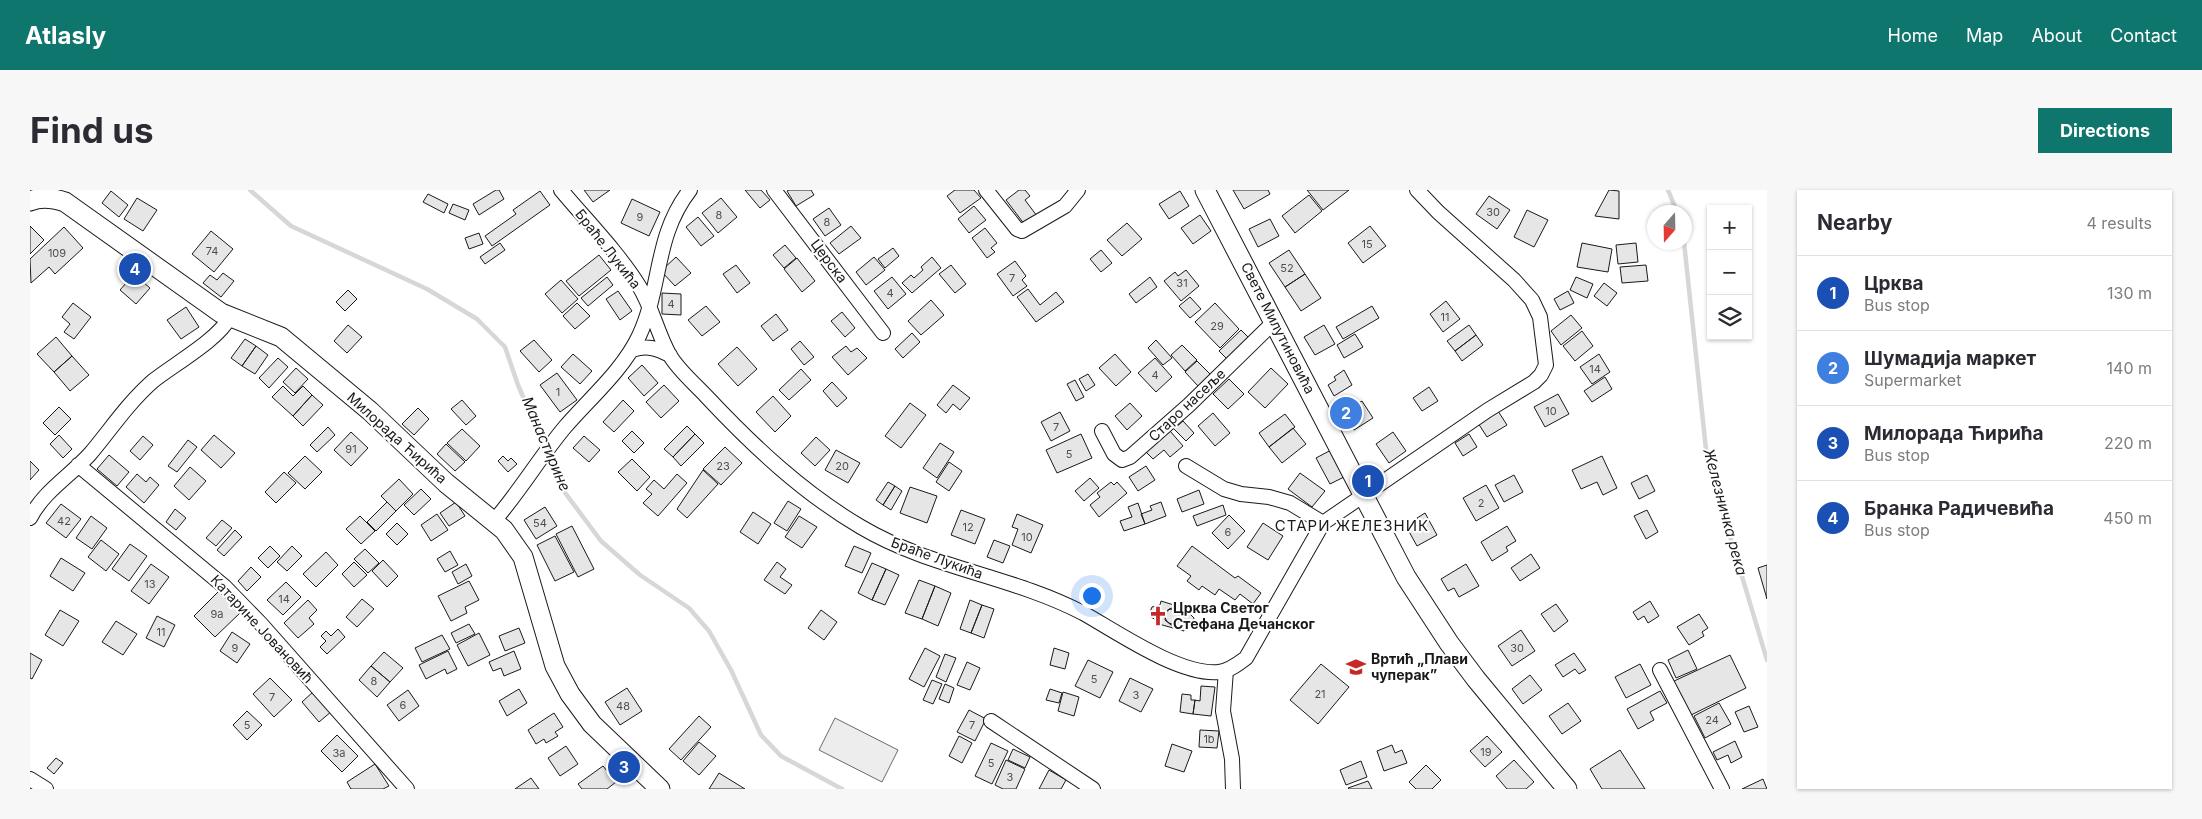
<!DOCTYPE html>
<meta charset="utf-8">
<style>
:root{--surface:#fff;--page:#f7f7f7;--text:#2b2b33;--muted:#7c7c81;--line:#e1e1e2;--accent:#0f766e}
body{margin:0;font-family:Inter,sans-serif;background:var(--page);color:var(--text)}
.controls{position:absolute;right:15px;top:15px;display:grid;overflow:hidden;border-radius:0px;box-shadow:0 1px 4px #0004}
.controls button{width:45px;height:45px;display:grid;place-items:center;padding:0;border:0;border-bottom:1px solid var(--line);background:var(--surface);color:var(--text);font:25px sans-serif}
.compass{position:absolute;left:1617px;top:15px;width:45px;height:45px;border-radius:50%;background:var(--surface);box-shadow:0 1px 4px #0004;rotate:200deg}
.you{position:absolute;left:1061px;top:405px;width:18px;height:18px;margin:-12px;border:4px solid #fff;border-radius:50%;background:#1a73e8;box-shadow:0 0 0 8px #1a73e833}
.badge{display:grid;place-items:center;width:32px;height:32px;border-radius:50%;background:var(--accent);color:#fff;font-size:16px;font-weight:700}
.pin{position:absolute;translate:-50% -50%;border:2px solid #fff;box-shadow:0 1px 5px #0006}
.list{margin:0;padding:0;list-style:none}
h2{display:flex;justify-content:space-between;align-items:center;height:65px;margin:0;padding:0 20px;font-size:21px}
h2 small{font-size:16px;font-weight:400;color:var(--muted)}
.list li{display:grid;grid-template-columns:32px 1fr auto;gap:15px;align-items:center;box-sizing:border-box;height:75px;padding:0 20px;border-top:1px solid var(--line)}
.list b{display:block;font-size:19px;white-space:nowrap}
.list p{margin:0;font-size:16px;white-space:nowrap;color:var(--muted)}
.list em{font-size:16px;font-style:normal;color:var(--muted)}
.icon{flex:none;width:28px;height:28px;fill:none;stroke:currentColor;stroke-width:2;stroke-linecap:round;stroke-linejoin:round}
.map{position:relative;flex:none;width:1737px;height:599px;overflow:hidden;border-radius:0px}
header{display:flex;align-items:center;gap:30px;box-sizing:border-box;height:70px;padding:0 25px;background:var(--accent);color:#fff}
header strong{font-size:24px}
nav{display:flex;gap:28px;margin-inline-start:auto;font-size:18px}
.intro{display:flex;align-items:center;justify-content:space-between;box-sizing:border-box;height:120px;padding:0 30px}
h1{margin:0;font-size:35px}
.button{padding:12px 22px;border-radius:0px;background:var(--accent);color:#fff;font-size:18px;font-weight:700}
main{display:flex;gap:30px;padding:0 30px}
aside{flex:1;background:var(--surface);border-radius:0px;box-shadow:0 1px 4px #0004}
.map>svg:first-child{display:block}
.built{fill:#ededed;stroke:#6a6a6a}
.lines{fill:none;stroke-linecap:round;stroke-linejoin:round}
.stream{stroke:#d7d7d7;stroke-width:4.5}
.building{fill:#e6e6e6;stroke:#1a1a1a;fill-rule:evenodd}
.street-casing{stroke:#1a1a1a;stroke-width:16}
.secondary-casing{stroke:#1a1a1a;stroke-width:21}
.street{stroke:#fff;stroke-width:14}
.secondary{stroke:#fff;stroke-width:19}
.labels{text-anchor:middle;stroke-width:4;stroke-linejoin:round;paint-order:stroke}
.number-label{font-size:11px;fill:#4d4d4d}
.street-label{font-size:14px;fill:#1a1a1a;stroke:#fff}
.poi-label{font-size:14px;font-weight:bold;fill:#1a1a1a;stroke:#fff;text-anchor:start}
.water-label{font-size:15px;font-style:italic;fill:#1a1a1a;stroke:#fff}
.neighbourhood-label{font-size:15px;letter-spacing:1px;fill:#1a1a1a;stroke:#fff}
</style>
<header>
<strong>Atlasly</strong>
<nav><a>Home</a><a>Map</a><a>About</a><a>Contact</a></nav>
</header>
<div class="intro"><h1>Find us</h1><a class="button">Directions</a></div>
<main>
<div class="map">
<svg width="1737" height="599" viewBox="0 0 1737 599">
<rect width="100%" height="100%" fill="#fff"/>
<path class="built" d="M805 528 868 560 852 592 789 560Z"/>
<g class="lines">
<path class="stream" d="M220 0 261 36 397 99 447 129 475 157 488 195 533 300 571 351 610 385 659 418 679 441 701 480 731 545 751 566 812 599
M1638 0 1647 22
M1654 52 1677 269 1737 470"/>
</g>
<path class="building" d="M466 0H469L474 9 449 25 443 14Z
M554 0H580L563 12Z
M715 0H731L740 10 730 18Z
M759 0H781L784 5 766 16 757 1Z
M925 0H944L951 8 930 23 917 6Z
M989 0H995L1000 6 995 10 1007 26 995 35 976 10Z
M1203 0H1238L1240 4 1214 19Z
M1277 0H1319L1293 20Z
M1579 0 1589 1V29L1565 26Z
M81 1 98 15 89 27 72 13Z
M510 1 520 15 462 56 455 46 486 24 483 20Z
M1150 1 1159 16 1139 29 1129 14Z
M398 4 418 14 414 23 393 12Z
M1279 5 1292 21 1265 43 1252 26Z
M1459 6 1480 20 1467 39 1446 24Z
M107 8 127 20 113 41 94 29Z
M691 8 707 27 688 43 672 23Z
M602 9 630 22 619 46 591 33Z
M423 14 439 20 435 30 419 23Z
M944 16 956 30 939 43 928 29Z
M799 18 811 35 795 46 783 29Z
M1497 20 1518 30 1504 57 1484 47Z
M1170 25 1181 41 1163 54 1151 38Z
M668 27 684 46 671 56 656 37Z
M1240 29 1249 46 1228 57 1219 39Z
M1097 33 1112 49 1092 66 1077 50Z
M0 36 14 50 0 64Z
M821 36 831 48 809 64 800 53Z
M1340 36 1356 56 1333 73 1318 53Z
M34 37 53 58 25 84 19 77 1 93 0 69Z
M955 38 967 53 961 58 965 62 957 68 942 48Z
M181 41 203 59 184 82 162 64Z
M449 43 453 54 439 59 435 48Z
M470 53 475 60 455 74 450 67Z
M1552 53 1582 59 1578 82 1547 77Z
M1606 53 1608 72 1588 74 1586 55Z
M755 55 766 68 754 78 743 65Z
M863 58 869 66 855 78 848 69Z
M1071 60 1082 73 1071 82 1060 69Z
M1259 60 1275 84 1255 97 1239 73Z
M569 65 581 80 549 106 536 91Z
M646 67 661 83 645 96 631 81Z
M844 67 855 80 836 95 826 82Z
M902 67 911 78 882 103 872 93 881 85 884 88 893 80 891 77Z
M767 68 785 91 772 102 754 79Z
M985 71 996 86 992 90 997 96 983 106 967 84Z
M706 75 720 93 707 103 693 84Z
M921 75 936 94 925 103 909 84Z
M1616 75 1618 91 1592 93 1590 77Z
M1156 80 1169 96 1151 111 1134 91 1145 82 1148 86Z
M193 83 204 91 191 107 173 93 180 85 187 90Z
M104 84 120 98 106 114 90 100Z
M1275 84 1291 108 1271 121 1255 97Z
M577 87 583 95 558 116 551 108Z
M862 87 876 104 858 119 844 101Z
M1120 87 1127 97 1106 113 1099 104Z
M1546 87 1563 94 1557 108 1540 100Z
M531 90 548 109 532 123 515 104Z
M1574 93 1587 103 1577 116 1564 106Z
M998 99 1010 115 1026 102 1034 112 1006 132 987 107Z
M318 100 327 109 315 121 306 112Z
M588 101 602 121 590 130 576 109Z
M1538 101 1544 113 1530 120 1524 109Z
M632 103 651 104V125L632 124Z
M1160 107 1171 119 1160 128 1149 116Z
M901 110 914 125 891 145 878 131Z
M1416 111 1430 129 1413 142 1400 124Z
M43 113 61 127 44 149 34 142 40 134 32 127Z
M547 113 560 126 545 139 533 126Z
M1185 113 1209 139 1190 158 1165 132Z
M676 116 690 132 672 146 658 130Z
M1342 116 1349 128 1313 149 1306 137Z
M156 117 169 137 151 149 137 130Z
M812 122 825 138 815 147 801 131Z
M746 124 758 140 743 151 731 136Z
M1541 125 1552 138 1531 155 1521 141Z
M318 135 332 147 317 163 304 151Z
M1294 135 1305 154 1285 165 1274 147Z
M1439 135 1446 145 1425 161 1417 151Z
M1211 140 1220 149 1198 170 1189 161Z
M1552 141 1563 156 1545 171 1533 156Z
M882 143 890 152 873 168 865 159Z
M1325 144 1333 157 1314 168 1307 155Z
M1446 145 1453 155 1432 171 1425 161Z
M26 147 42 166 24 182 7 164Z
M215 149 226 156 212 176 201 168Z
M504 150 522 170 509 182 490 161Z
M1126 150 1142 168 1133 175 1118 158Z
M770 151 784 167 774 175 761 159Z
M1152 155 1167 170 1155 181 1141 165Z
M226 156 238 165 225 184 212 176Z
M816 156 821 162 827 158 837 168 818 185 802 167Z
M707 157 727 179 708 196 688 174Z
M543 164 562 181 550 194 531 177Z
M1085 164 1101 182 1086 196 1069 178Z
M1569 164 1580 182 1562 194 1550 177Z
M42 166 59 185 40 201 24 182Z
M248 168 258 177 239 198 229 188Z
M1125 168 1142 187 1126 202 1108 183Z
M1167 171 1180 184 1168 196 1155 182Z
M612 175 628 193 614 206 598 188Z
M266 178 278 189 265 203 253 192Z
M1241 178 1258 194 1235 218 1218 202Z
M771 179 781 190 759 210 749 200Z
M1314 180 1322 195 1304 206 1298 195 1306 190 1304 187Z
M527 183 547 210 530 222 510 195Z
M1058 184 1065 195 1056 201 1049 189Z
M1575 187 1582 199 1562 212 1554 201Z
M1199 189 1214 204 1198 219 1183 204Z
M1045 190 1054 207 1046 211 1037 194Z
M802 192 817 208 807 217 793 201Z
M634 195 649 211 631 228 616 212Z
M923 195 940 208 930 220 923 214 916 223 907 215Z
M253 196 263 206 273 196 282 205 263 226 242 207Z
M1399 197 1408 211 1392 221 1383 208Z
M1528 204 1539 224 1515 237 1504 217Z
M282 205 293 215 273 236 263 226Z
M743 206 761 226 745 242 726 222Z
M432 210 446 226 436 235 421 219Z
M593 210 604 221 584 242 573 232Z
M1332 211 1343 228 1324 240 1313 223Z
M880 213 896 225 871 258 855 246Z
M1100 213 1112 226 1097 240 1085 226Z
M29 217 41 229 25 245 13 233Z
M388 218 399 229 384 245 372 234Z
M1468 221 1477 235 1457 247 1448 233Z
M1030 222 1040 241 1021 251 1011 232Z
M1183 223 1200 243 1185 256 1168 236Z
M1255 224 1265 237 1239 257 1229 243Z
M1153 231 1164 243 1156 251 1144 239Z
M657 236 665 244 643 267 634 259Z
M298 237 305 245 287 262 280 255Z
M1263 238 1276 254 1252 273 1239 257Z
M432 239 450 256 436 271 417 253Z
M602 241 614 253 604 263 592 251Z
M1140 241 1153 256 1140 267 1134 260 1123 269 1116 262Z
M321 242 338 258 321 276 304 260Z
M1363 242 1376 261 1359 273 1346 254Z
M665 244 674 253 651 276 643 267Z
M1051 244 1062 268 1027 283 1016 260Z
M1439 244 1447 257 1433 266 1425 253Z
M29 245 42 259 33 268 20 254Z
M184 245 205 263 191 278 171 260Z
M113 246 123 255 110 270 100 261Z
M554 246 570 260 559 272 543 258Z
M786 247 800 260 785 276 771 263Z
M158 250 167 257 147 282 138 276Z
M910 253 924 262 907 288 893 278Z
M416 254 435 272 425 281 407 264Z
M695 257 712 273 691 295 673 279Z
M1303 259 1316 286 1300 294 1286 268Z
M806 260 830 273 818 293 795 280Z
M79 265 99 282 87 296 67 279Z
M275 266 292 282 275 299 258 283Z
M473 266 478 271 481 268 487 274 478 282 468 271Z
M1572 266 1587 298 1573 305 1567 292 1551 299 1542 280Z
M602 269 620 287 607 301 588 282Z
M0 271 9 280 0 290Z
M919 272 932 281 919 301 906 292Z
M1116 276 1125 290 1108 301 1099 287Z
M160 277 176 291 159 310 144 296Z
M673 280 688 294 657 328 647 319Z
M254 282 266 293 246 313 235 302Z
M1270 283 1295 301 1282 317 1258 299Z
M107 284 116 292 120 287 129 295 114 313 96 297Z
M647 284 657 293 628 326 613 313 622 304 616 299 624 290 634 299Z
M1484 285 1493 302 1474 312 1465 295Z
M1617 285 1625 301 1609 309 1601 293Z
M1060 288 1069 298 1054 311 1045 301Z
M369 289 383 304 366 321 351 306Z
M858 292 865 296 853 315 846 310Z
M1081 292 1084 295 1087 292 1097 303 1069 327 1060 315 1070 307 1067 303Z
M1456 295 1469 318 1446 331 1433 308Z
M865 296 872 301 861 320 853 315Z
M880 297 907 306 897 333 870 323Z
M391 299 401 309 384 325 374 315Z
M1169 300 1174 314 1152 322 1147 309Z
M758 311 771 319 757 341 744 333Z
M357 312 366 321 346 341 337 332Z
M426 312 435 326 419 336 410 323Z
M1131 312 1136 326 1115 334 1111 324 1122 320 1120 316Z
M1108 313 1115 334 1094 341 1090 331 1102 327 1098 317Z
M31 314 51 329 36 348 16 333Z
M1193 315 1196 325 1167 336 1163 326Z
M515 317 527 336 506 349 494 330Z
M145 319 156 328 146 340 136 332Z
M931 320 955 329 945 354 921 345Z
M1617 320 1628 342 1616 349 1604 326Z
M723 322 741 334 728 354 710 342Z
M1395 323 1407 345 1387 356 1377 338 1389 331 1387 328Z
M407 324 418 340 401 351 391 335Z
M987 324 1013 335 1001 363 982 355 988 339 982 337Z
M1199 325 1215 341 1198 359 1182 343Z
M61 326 77 338 62 359 46 348Z
M330 326 345 341 331 354 316 339Z
M769 326 787 337 772 358 755 347Z
M192 330 202 338 186 356 176 348Z
M367 333 378 344 367 355 356 344Z
M1233 333 1253 346 1238 370 1217 357Z
M542 336 564 379 548 387 526 344Z
M1477 336 1486 351 1476 357 1478 361 1462 371 1451 352Z
M205 340 212 347 194 366 187 360Z
M525 346 544 382 525 391 507 355Z
M71 350 89 364 76 381 58 367Z
M964 350 980 356 973 373 957 367Z
M100 354 117 366 99 391 82 379Z
M240 356 250 366 238 378 228 368Z
M262 356 272 366 257 381 247 372Z
M824 356 841 363 832 383 815 376Z
M1162 356 1205 388 1208 386 1231 403 1223 414 1210 404 1205 410 1189 399 1185 405 1172 396 1169 400 1157 391 1161 386 1147 376Z
M335 359 349 373 338 383 324 369Z
M420 361 428 375 415 382 407 369Z
M296 362 308 375 286 397 273 384Z
M1501 364 1510 378 1490 391 1481 378Z
M31 368 55 383 43 401 20 386Z
M353 370 368 386 357 397 342 381Z
M324 372 337 385 324 397 312 384Z
M747 372 756 379 750 387 762 395 755 404 734 390Z
M842 373 856 379 842 410 828 403Z
M121 374 139 387 119 414 101 401Z
M436 374 442 386 428 394 422 382Z
M1436 374 1449 396 1429 407 1424 398 1418 401 1411 389Z
M1737 375V409L1728 378Z
M221 377 231 387 217 401 208 391Z
M856 379 869 385 855 415 842 410Z
M889 390 905 396 892 429 875 423Z
M439 391 449 410 435 417 437 423 421 431 408 406Z
M256 392 271 407 253 425 237 410Z
M905 396 921 403 908 436 892 429Z
M189 401 210 423 185 447 164 426Z
M332 409 344 419 327 437 316 427Z
M278 410 287 420 279 428 284 434 268 448 254 433Z
M940 410 952 415 941 443 930 439Z
M1131 411 1160 420 1159 423 1164 428 1163 435 1155 438 1154 441 1125 433 1126 430 1121 427 1120 422 1122 417 1130 415ZM1140 419 1150 422V430L1146 434 1141 435 1135 430 1136 422Z
M1620 411 1629 426 1618 433 1614 426 1608 430 1603 422Z
M1526 414 1538 431 1524 442 1511 424Z
M952 415 964 419 954 448 941 443Z
M1135 426a8 8 0 1 1 16 0a8 8 0 1 1-16 0Z
M30 420 49 431 33 456 15 445Z
M791 420 807 432 794 450 778 438Z
M1669 424 1678 438 1672 442 1674 446 1659 455 1647 437Z
M127 426 145 435 134 457 116 448Z
M86 431 107 444 93 465 72 452Z
M439 434 445 444 426 453 421 443Z
M489 438 495 453 475 461 469 446Z
M308 439 315 447 297 464 290 457 296 451 291 446 296 441 301 446Z
M1491 440 1505 461 1482 476 1468 456Z
M202 442 220 454 207 473 190 461Z
M449 443 460 465 438 476 427 455Z
M412 445 420 459 392 472 385 458Z
M895 458 910 466 894 497 879 489Z
M1024 458 1039 463 1035 479 1020 475Z
M1658 460 1667 479 1646 488 1638 470Z
M418 461 427 479 417 484 415 479 396 489 389 475Z
M484 461 491 479 474 486 471 478 463 481 459 472Z
M354 462 373 478 360 492 341 476Z
M0 463 12 470 2 489 0 488Z
M1544 463 1556 480 1549 484 1545 479 1533 487 1525 475Z
M915 464 926 468 916 492 906 487Z
M1700 465 1716 498 1659 526 1642 492Z
M1058 470 1083 482 1070 508 1045 496Z
M937 472 950 478 940 500 927 495Z
M1291 474 1319 497 1288 534 1260 510Z
M1610 474 1621 495 1596 508 1585 487Z
M341 476 360 492 347 507 329 490Z
M1500 485 1512 500 1493 514 1482 499Z
M240 488 262 510 244 527 223 504Z
M1100 488 1123 499 1111 522 1089 511Z
M902 490 912 494 903 514 893 510Z
M915 494 924 498 919 513 909 509Z
M1171 496 1185 497 1181 526 1163 524 1165 510 1170 511Z
M597 498 612 521 590 535 575 512Z
M489 499 497 513 477 526 469 511Z
M1020 499 1032 503 1029 513 1016 510Z
M378 500 389 516 369 531 357 515Z
M284 501 302 521 289 532 272 512Z
M1630 501 1637 513 1620 522 1624 530 1608 539 1597 519Z
M1033 502 1049 507 1044 526 1028 521Z
M1152 504 1161 505V510H1165L1163 524 1150 522Z
M1538 513 1551 531 1532 544 1519 526Z
M1689 513 1701 534 1675 548 1664 526Z
M1719 516 1728 537 1714 542 1705 522Z
M939 520 956 529 945 551 927 542Z
M217 521 232 535 217 550 203 535Z
M524 523 533 537 525 542 528 546 516 553 514 549 506 554 498 540Z
M669 526 681 537 651 570 639 559Z
M1170 540 1189 541 1187 558 1169 557Z
M307 545 328 566 312 582 291 561Z
M929 546 942 553 932 573 919 566Z
M1457 546 1472 562 1455 577 1440 561Z
M1705 551 1712 567 1701 573 1698 565 1687 570 1683 562Z
M669 552 686 566 669 585 653 571Z
M961 553 978 561 962 594 945 586Z
M1142 554 1162 561 1154 582 1135 576Z
M1362 555 1365 563 1372 560 1377 573 1354 581 1347 561Z
M536 556 548 574 530 586 518 568Z
M983 559 1000 567 995 578 978 570Z
M1590 560 1615 599H1572L1560 579Z
M26 568 33 573 24 584 17 578Z
M976 570 995 579 986 599H973L965 595Z
M1484 570 1504 592 1496 599H1477L1466 586Z
M1331 571 1337 587 1316 595 1310 580Z
M345 574 359 596 353 599H321L317 592Z
M1396 575 1411 590 1402 599H1386L1379 592Z
M573 576 586 592 577 599H552L548 594Z
M1019 580 1036 590 1031 599H1009Z
M689 583 715 599H679Z
M501 588 509 599H485Z
M1733 589 1737 599H1712Z
M1338 591 1342 599H1319L1318 598Z"/>
<g class="lines">
<defs>
<path id="street" d="M531 0C557 31 587 61 609 96 622 117 627 142 639 164 648 180 665 194 677 207 723 256 773 303 831 337 900 378 982 386 1053 423 1087 442 1150 486 1189 482 1199 481 1208 474 1216 468L1293 333 1458 220 1504 192 1511 185 1516 175 1510 127 1502 110 1484 90 1408 22 1387 0
M744 0 853 143
M956 0 987 39 992 41 1035 16 1048 0
M602 160C617 155 626 158 640 165
M1072 241 1084 264 1092 270 1100 267 1159 215 1245 131
M48 275 195 397 231 434 377 599
M1156 276 1194 299 1211 304 1239 307 1260 313 1293 333
M0 328C14 301 40 286 60 264 81 239 98 213 123 191 143 175 189 149 199 128
M464 331C490 301 510 267 535 237 560 208 593 180 609 146 632 97 624 46 660 0
M1196 480 1193 521 1202 569 1203 599
M1630 480 1692 599
M961 531 1063 599
M0 589 16 599"/>
<path id="secondary" d="M1175 0 1376 387 1419 453 1446 489 1537 599
M0 11C12 6 23 8 35 12L191 123 251 147 340 221 416 293 474 340 493 367 525 476 540 504 562 534 630 599"/>
</defs>
<use href="#street" class="street-casing"/>
<use href="#secondary" class="secondary-casing"/>
<use href="#street" class="street"/>
<use href="#secondary" class="secondary"/>
</g>
<defs>
<symbol id="church-bare" viewBox="-9 -9 18 18"><path d="M-1.2-6h2.4v3.5h3.3v2.4h-3.3V6h-2.4V-.1h-3.3v-2.4h3.3Z" fill="#c62828" stroke="#fff" stroke-width="2.5" paint-order="stroke"/></symbol>
<symbol id="school-bare" viewBox="-9 -9 18 18"><path d="M0-5L7-2L0 1L-7-2ZM-4 1L0 2.5L4 1V4Q0 6-4 4Z" fill="#c62828" stroke="#fff" stroke-width="2.5" paint-order="stroke"/></symbol>
</defs>
<g fill-rule="evenodd">
<use href="#church-bare" x="1114" y="412" width="28" height="28"/>
<use href="#school-bare" x="1312" y="463" width="28" height="28"/>
</g>
<g class="labels">
<g class="number-label">
<text x="1463" y="26">30</text>
<text x="689" y="29">8</text>
<text x="610" y="31">9</text>
<text x="797" y="36">8</text>
<text x="1337" y="58">15</text>
<text x="182" y="65">74</text>
<text x="27" y="67">109</text>
<text x="1257" y="82">52</text>
<text x="982" y="92">7</text>
<text x="1152" y="97">31</text>
<text x="860" y="107">4</text>
<text x="641" y="118">4</text>
<text x="1415" y="131">11</text>
<text x="1187" y="140">29</text>
<text x="1565" y="183">14</text>
<text x="1125" y="189">4</text>
<text x="528" y="206">1</text>
<text x="1521" y="225">10</text>
<text x="1026" y="241">7</text>
<text x="321" y="263">91</text>
<text x="1039" y="268">5</text>
<text x="693" y="280">23</text>
<text x="812" y="280">20</text>
<text x="1451" y="317">2</text>
<text x="34" y="335">42</text>
<text x="510" y="337">54</text>
<text x="938" y="341">12</text>
<text x="1198" y="346">6</text>
<text x="997" y="351">10</text>
<text x="120" y="398">13</text>
<text x="254" y="413">14</text>
<text x="187" y="428">9a</text>
<text x="131" y="446">11</text>
<text x="205" y="462">9</text>
<text x="1487" y="462">30</text>
<text x="1064" y="493">5</text>
<text x="344" y="495">8</text>
<text x="1290" y="508">21</text>
<text x="1106" y="509">3</text>
<text x="242" y="511">7</text>
<text x="373" y="519">6</text>
<text x="593" y="520">48</text>
<text x="1682" y="534">24</text>
<text x="217" y="539">5</text>
<text x="942" y="539">7</text>
<text x="1179" y="553">1b</text>
<text x="1456" y="566">19</text>
<text x="309" y="567">3a</text>
<text x="961" y="577">5</text>
<text x="980" y="591">3</text>
</g>
<g class="street-label">
<text transform="translate(578 59) rotate(52)" y="5">Браће Лукића</text>
<text transform="translate(799 71) rotate(53)" y="5">Церска</text>
<text transform="translate(1248 138) rotate(63)" y="5">Свете Милутиновића</text>
<text transform="translate(1157 215) rotate(-43)" y="5">Старо насеље</text>
<text transform="translate(367 248) rotate(42)" y="5">Милорада Ћирића</text>
<text transform="translate(907 368) rotate(20)" y="5">Браће Лукића</text>
<text transform="translate(232 439) rotate(47)" y="5">Катарине Јовановић</text>
</g>
<g class="poi-label">
<text x="1143" y="423">Црква Светог<tspan x="1143" dy="16">Стефана Дечанског</tspan></text>
<text x="1341" y="474">Вртић „Плави<tspan x="1341" dy="16">чуперак”</tspan></text>
</g>
<g class="water-label">
<text transform="translate(516 254) rotate(67)" y="5">Манастирине</text>
<text transform="translate(1695 322) rotate(75)" y="5">Железничка река</text>
</g>
<g class="neighbourhood-label">
<text x="1322" y="341">СТАРИ ЖЕЛЕЗНИК</text>
</g>
</g>
</svg>
<div class="controls">
<button>+</button>
<button>−</button>
<button><svg class="icon" aria-label="layers" viewBox="0 0 24 24"><path d="M12 4l9 5-9 5-9-5zM3 14l9 5 9-5"/></svg></button>
</div>
<svg class="compass" viewBox="-18 -18 36 36"><path d="M0-13l5 13h-10z" fill="#e53935"/><path d="M0 13l5-13h-10z" fill="#7c7c81"/></svg>
<div class="you"></div>
<div class="pin badge" style="left:1338px;top:291px;background:#1a4fb4">1</div>
<div class="pin badge" style="left:1316px;top:223px;background:#3f7fe0">2</div>
<div class="pin badge" style="left:594px;top:577px;background:#1a4fb4">3</div>
<div class="pin badge" style="left:105px;top:79px;background:#1a4fb4">4</div>
</div>
<aside>
<h2>Nearby<small>4 results</small></h2>
<ul class="list">
<li><span class="badge" style="background:#1a4fb4">1</span><div><b>Црква</b><p>Bus stop</p></div><em>130 m</em></li>
<li><span class="badge" style="background:#3f7fe0">2</span><div><b>Шумадија маркет</b><p>Supermarket</p></div><em>140 m</em></li>
<li><span class="badge" style="background:#1a4fb4">3</span><div><b>Милорада Ћирића</b><p>Bus stop</p></div><em>220 m</em></li>
<li><span class="badge" style="background:#1a4fb4">4</span><div><b>Бранка Радичевића</b><p>Bus stop</p></div><em>450 m</em></li>
</ul>
</aside>
</main>
